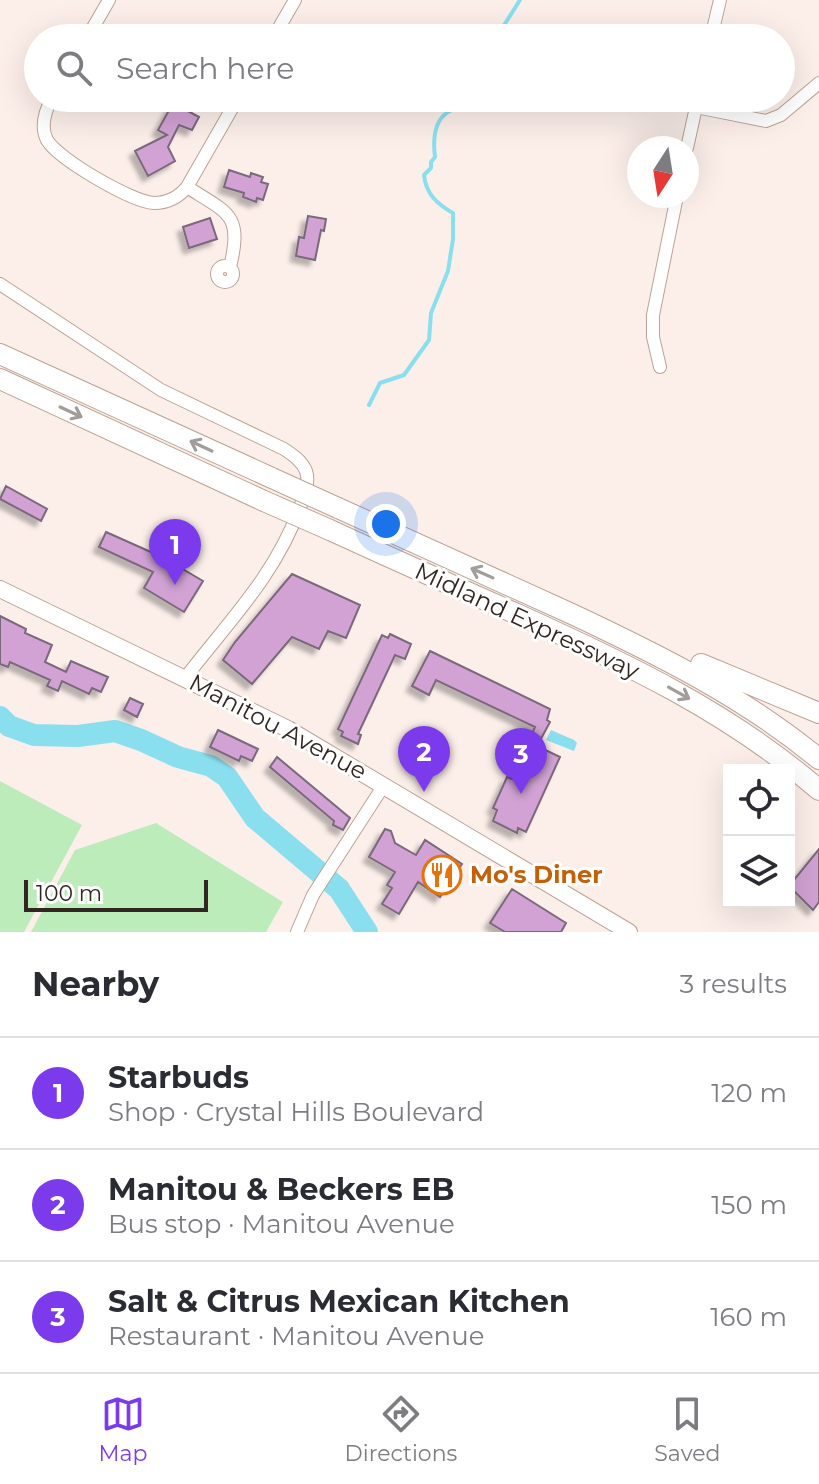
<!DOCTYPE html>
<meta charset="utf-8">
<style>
:root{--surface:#fff;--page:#f2f2f3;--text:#2b2b33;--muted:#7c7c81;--line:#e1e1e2;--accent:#7c3aed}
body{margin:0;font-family:Montserrat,sans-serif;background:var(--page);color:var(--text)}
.controls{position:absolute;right:24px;bottom:24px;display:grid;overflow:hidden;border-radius:0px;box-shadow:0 8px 32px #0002}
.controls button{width:72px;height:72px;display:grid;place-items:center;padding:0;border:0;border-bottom:2px solid var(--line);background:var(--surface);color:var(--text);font:40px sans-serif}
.compass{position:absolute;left:627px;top:136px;width:72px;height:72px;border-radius:50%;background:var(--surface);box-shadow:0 8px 32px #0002;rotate:192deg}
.scale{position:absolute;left:24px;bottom:20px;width:184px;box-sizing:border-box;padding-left:8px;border:4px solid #312621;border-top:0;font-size:22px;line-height:28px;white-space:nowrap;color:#312621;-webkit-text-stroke:6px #fff;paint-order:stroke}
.you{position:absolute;left:386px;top:524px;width:28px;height:28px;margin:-20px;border:6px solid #fff;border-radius:50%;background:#1a73e8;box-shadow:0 0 0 12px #1a73e833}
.badge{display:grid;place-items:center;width:52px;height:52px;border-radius:50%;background:var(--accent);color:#fff;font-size:26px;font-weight:700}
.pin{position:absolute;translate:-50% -66px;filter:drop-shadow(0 2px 4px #0008)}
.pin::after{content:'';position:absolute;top:42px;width:28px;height:24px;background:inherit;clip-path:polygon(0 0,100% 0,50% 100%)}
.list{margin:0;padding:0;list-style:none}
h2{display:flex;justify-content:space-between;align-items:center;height:104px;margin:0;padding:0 32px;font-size:34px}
h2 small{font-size:26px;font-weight:400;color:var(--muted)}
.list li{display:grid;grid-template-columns:52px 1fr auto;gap:24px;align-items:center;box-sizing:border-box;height:112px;padding:0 32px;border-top:2px solid var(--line)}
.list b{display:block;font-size:30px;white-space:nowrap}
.list p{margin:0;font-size:26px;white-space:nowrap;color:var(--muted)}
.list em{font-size:26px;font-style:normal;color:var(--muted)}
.icon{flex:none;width:44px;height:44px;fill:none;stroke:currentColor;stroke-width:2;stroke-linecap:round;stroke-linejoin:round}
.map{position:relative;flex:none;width:819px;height:932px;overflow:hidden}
.search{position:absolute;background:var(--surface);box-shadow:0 8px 32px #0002;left:24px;right:24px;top:24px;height:88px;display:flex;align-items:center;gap:20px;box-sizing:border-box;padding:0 28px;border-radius:44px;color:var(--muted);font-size:30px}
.sheet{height:440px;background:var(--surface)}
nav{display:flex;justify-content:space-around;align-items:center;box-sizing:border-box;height:112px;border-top:2px solid var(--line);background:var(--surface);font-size:22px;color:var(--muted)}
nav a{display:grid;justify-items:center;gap:4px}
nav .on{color:var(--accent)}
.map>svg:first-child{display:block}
.green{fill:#bcecb9}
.water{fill:#8adfef}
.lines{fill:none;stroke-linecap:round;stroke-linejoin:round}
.stream{stroke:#8adfef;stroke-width:4}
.river{stroke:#8adfef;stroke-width:22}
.building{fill:#d1a2d3;stroke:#7a687b;stroke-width:2;filter:url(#shadow)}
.minor-casing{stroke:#bda295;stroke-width:14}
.secondary-casing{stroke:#bda295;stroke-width:18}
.trunk-casing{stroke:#bda295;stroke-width:22}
.minor{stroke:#fff;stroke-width:12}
.secondary{stroke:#fff;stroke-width:16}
.trunk{stroke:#fff;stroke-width:20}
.trunk-bridge-casing{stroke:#bda295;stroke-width:22;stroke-linecap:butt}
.trunk-bridge{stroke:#fff;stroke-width:20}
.oneway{stroke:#a29d9b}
.labels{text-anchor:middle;stroke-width:6;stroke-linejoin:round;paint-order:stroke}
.street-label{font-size:24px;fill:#312621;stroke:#fff}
.food-label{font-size:24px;font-weight:bold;fill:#c56008;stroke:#fff;text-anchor:start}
</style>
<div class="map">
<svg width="819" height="932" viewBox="0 0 819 932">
<defs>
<filter id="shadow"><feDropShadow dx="-5.5" dy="5.5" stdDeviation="2" flood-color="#0004"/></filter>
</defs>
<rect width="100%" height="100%" fill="#fcefea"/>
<path class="green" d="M0 781 82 825 24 932H0Z
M156 823 283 902 266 932H31L75 850Z"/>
<path class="water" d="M551 730 574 740 577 743 574 751 546 740Z"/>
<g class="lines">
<path class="stream" d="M496 38 520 0
M369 405 380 383 404 375 429 340 431 313 448 271 453 239V213C437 204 426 194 424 175L431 168V162L435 157C433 141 433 118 452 110 462 105 474 109 485 104L486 98"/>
<path class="river" d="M0 717 9 726 34 735 78 736 115 731 141 740 178 757 211 766 227 777 255 818 339 889 367 932"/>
</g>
<path class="building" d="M173 103 199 117 192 130 179 125 168 147 175 161 148 176 135 151 167 135 158 130Z
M229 170 250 177 251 173 263 177 261 182 268 184 263 200 257 198 256 202 243 197 244 193 224 187Z
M308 216 326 219 324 231 321 230 315 260 296 256 299 237 304 238Z
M210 218 217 239 189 248 183 227Z
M6 486 47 509 41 521 0 499Z
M106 532 162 557 203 581 184 612 144 588 153 572 99 547Z
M292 574 360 605 346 638 328 631 319 649 292 637 252 684 223 660 235 642Z
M0 616 26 629 25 633 52 645 45 662 66 672 71 661 108 677 101 692 92 688 89 694 62 681 58 691 47 686 50 680 10 662 8 667 0 664Z
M390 634 411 644 405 659 395 655 358 734 361 735 358 744 341 736 343 732 338 729 382 635 388 638Z
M430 651 550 709 547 720 550 722 537 746 560 757 526 832 518 828 517 833 493 821 497 810 493 808 507 777 512 779 535 727 436 680 429 695 412 686Z
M130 698 143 704 137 717 124 710Z
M218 730 258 749 252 761 241 756 239 761 210 747Z
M277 757 350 818 343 830 333 825 334 821 270 767Z
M385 829 391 831 395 843 416 855 425 840 462 864 440 897 418 882 399 914 382 904 392 888 387 885 395 872 369 857Z
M819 849V902L813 910 789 886Z
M512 889 566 923 561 932H505L490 923Z"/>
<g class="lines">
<defs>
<path id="minor" d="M87 38 109 0
M273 38 295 0
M711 38 720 0
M52 98C45 111 40 126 47 140 58 159 132 202 154 203 168 203 178 198 187 187L238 98
M696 107 766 121 781 115 819 83
M687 148 698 98
M187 187C228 213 243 214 230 267
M217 274a8 8 0 1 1 16 0a8 8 0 1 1-16 0Z
M0 284 161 390 284 449C293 455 302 461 306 471 310 482 304 497 300 507 275 576 229 621 186 677
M660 367 653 337V315L677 196
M297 932 313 895 384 785"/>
<path id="secondary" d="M0 589 288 729 629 932"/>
<path id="trunk" d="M0 354 272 478
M0 379 264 501
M338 508C416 543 494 578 572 614 659 655 744 697 819 759
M330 530C393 559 456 587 519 615 625 663 731 713 819 790
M701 664 819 713"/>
</defs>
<use href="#minor" class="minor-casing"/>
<use href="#secondary" class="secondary-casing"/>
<use href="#trunk" class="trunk-casing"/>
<use href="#minor" class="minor"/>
<use href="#secondary" class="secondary"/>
<use href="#trunk" class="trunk"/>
<defs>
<path id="trunk-bridge" d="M272 478 338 508
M264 501 330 530"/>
</defs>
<use href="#trunk-bridge" class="trunk-bridge-casing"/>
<use href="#trunk-bridge" class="trunk-bridge"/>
</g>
<defs><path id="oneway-shaft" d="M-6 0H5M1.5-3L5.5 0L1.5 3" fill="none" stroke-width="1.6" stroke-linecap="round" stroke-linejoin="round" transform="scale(2)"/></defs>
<g class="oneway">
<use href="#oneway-shaft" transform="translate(71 412) rotate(25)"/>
<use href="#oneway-shaft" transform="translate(201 446) rotate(-155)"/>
<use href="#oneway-shaft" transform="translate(482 573) rotate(-156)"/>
<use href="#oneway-shaft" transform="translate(679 693) rotate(29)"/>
</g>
<defs>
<symbol id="restaurant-ring" viewBox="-11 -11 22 22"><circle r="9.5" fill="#fff" stroke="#e8710a" stroke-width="1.5"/><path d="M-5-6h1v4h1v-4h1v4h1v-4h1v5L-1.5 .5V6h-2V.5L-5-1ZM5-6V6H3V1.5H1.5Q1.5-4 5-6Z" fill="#e8710a"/></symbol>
</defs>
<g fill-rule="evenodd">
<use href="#restaurant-ring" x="420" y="853" width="44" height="44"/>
</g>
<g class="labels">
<g class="street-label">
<text transform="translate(527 621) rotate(25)" y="8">Midland Expressway</text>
<text transform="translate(278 727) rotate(28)" y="8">Manitou Avenue</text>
</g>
<g class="food-label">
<text x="470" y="883">Mo's Diner</text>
</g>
</g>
</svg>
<div class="controls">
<button><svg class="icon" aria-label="locate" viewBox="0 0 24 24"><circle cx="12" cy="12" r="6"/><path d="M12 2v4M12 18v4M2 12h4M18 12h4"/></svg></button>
<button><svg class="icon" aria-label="layers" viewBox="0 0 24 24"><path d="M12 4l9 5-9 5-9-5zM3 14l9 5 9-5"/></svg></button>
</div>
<svg class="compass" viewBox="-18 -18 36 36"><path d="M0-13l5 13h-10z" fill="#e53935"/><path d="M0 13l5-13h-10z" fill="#7c7c81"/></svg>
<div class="scale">100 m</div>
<div class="you"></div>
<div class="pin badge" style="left:175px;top:585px">1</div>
<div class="pin badge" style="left:424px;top:792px">2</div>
<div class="pin badge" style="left:521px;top:794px">3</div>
<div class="search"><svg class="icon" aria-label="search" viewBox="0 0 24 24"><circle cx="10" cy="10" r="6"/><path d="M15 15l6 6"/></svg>Search here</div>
</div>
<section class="sheet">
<h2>Nearby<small>3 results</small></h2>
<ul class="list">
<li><span class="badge">1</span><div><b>Starbuds</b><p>Shop · Crystal Hills Boulevard</p></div><em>120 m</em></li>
<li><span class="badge">2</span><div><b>Manitou &amp; Beckers EB</b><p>Bus stop · Manitou Avenue</p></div><em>150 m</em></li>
<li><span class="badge">3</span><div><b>Salt &amp; Citrus Mexican Kitchen</b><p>Restaurant · Manitou Avenue</p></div><em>160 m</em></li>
</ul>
</section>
<nav>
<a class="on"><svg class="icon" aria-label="map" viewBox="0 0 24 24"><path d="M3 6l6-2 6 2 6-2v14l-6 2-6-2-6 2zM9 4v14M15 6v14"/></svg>Map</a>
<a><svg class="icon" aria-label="directions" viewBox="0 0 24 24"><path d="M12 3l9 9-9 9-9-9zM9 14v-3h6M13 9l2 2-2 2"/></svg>Directions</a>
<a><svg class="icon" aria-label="saved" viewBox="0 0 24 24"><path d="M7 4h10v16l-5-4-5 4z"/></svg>Saved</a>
</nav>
